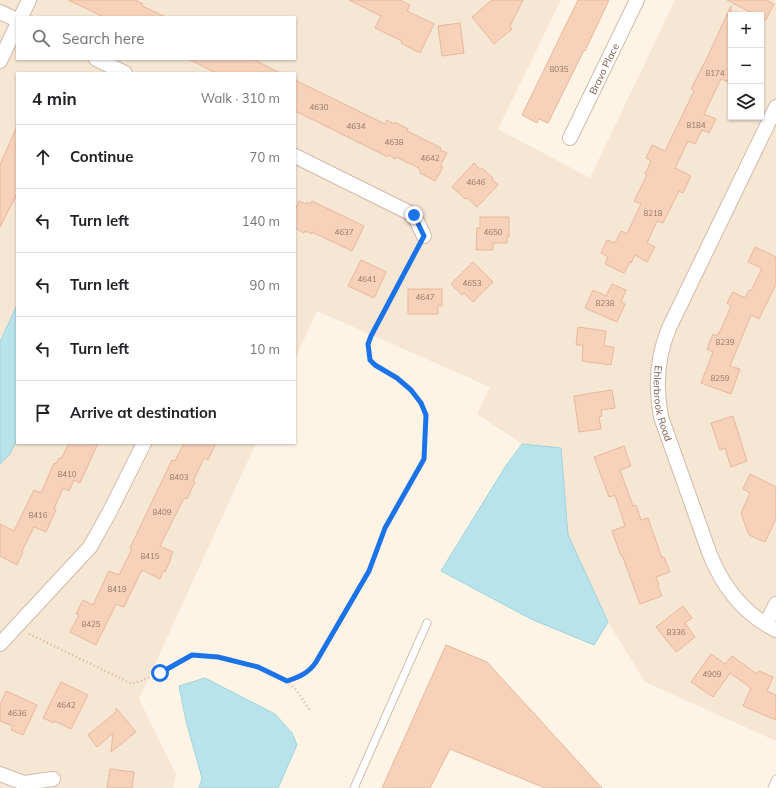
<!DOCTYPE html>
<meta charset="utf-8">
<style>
:root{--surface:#fff;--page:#f2f2f2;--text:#202124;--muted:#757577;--line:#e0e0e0}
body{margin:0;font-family:Mulish,sans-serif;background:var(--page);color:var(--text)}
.controls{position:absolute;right:12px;top:12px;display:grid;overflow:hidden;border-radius:0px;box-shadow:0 1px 3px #0004}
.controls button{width:36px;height:36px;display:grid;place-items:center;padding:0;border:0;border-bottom:1px solid var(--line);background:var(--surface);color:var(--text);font:20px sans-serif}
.stop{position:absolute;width:12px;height:12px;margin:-9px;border:3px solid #1a73e8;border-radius:50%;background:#fff}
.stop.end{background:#1a73e8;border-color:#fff;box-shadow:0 1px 4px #0008}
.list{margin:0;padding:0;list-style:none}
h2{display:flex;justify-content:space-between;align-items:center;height:52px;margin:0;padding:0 16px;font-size:17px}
h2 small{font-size:13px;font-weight:400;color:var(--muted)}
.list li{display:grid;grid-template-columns:26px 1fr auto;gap:12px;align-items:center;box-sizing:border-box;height:64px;padding:0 16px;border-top:1px solid var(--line)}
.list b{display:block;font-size:15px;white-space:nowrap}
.list em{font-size:13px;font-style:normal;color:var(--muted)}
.icon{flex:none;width:22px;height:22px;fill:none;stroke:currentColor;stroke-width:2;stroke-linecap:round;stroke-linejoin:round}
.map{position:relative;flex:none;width:776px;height:788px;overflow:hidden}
.search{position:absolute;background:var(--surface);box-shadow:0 1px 3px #0004;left:16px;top:16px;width:280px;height:44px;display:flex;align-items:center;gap:10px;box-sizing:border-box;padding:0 14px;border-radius:0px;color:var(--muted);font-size:15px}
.panel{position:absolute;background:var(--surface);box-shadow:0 1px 3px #0004;left:16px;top:72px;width:280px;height:372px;border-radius:0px}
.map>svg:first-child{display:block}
.residential{fill:#f6e6d4;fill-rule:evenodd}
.water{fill:#b8e3ea;stroke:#9ed4dd}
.building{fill:#f6d2bb;stroke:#eab79a}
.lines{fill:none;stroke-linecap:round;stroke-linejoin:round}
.lane-casing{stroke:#d1bbaa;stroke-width:9}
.street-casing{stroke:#d1bbaa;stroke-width:16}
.path{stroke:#dbb59e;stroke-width:2.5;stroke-dasharray:1 3;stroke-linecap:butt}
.lane{stroke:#fff;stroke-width:7}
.street{stroke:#fff;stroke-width:14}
.route{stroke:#1a73e8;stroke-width:5}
.labels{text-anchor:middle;stroke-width:3.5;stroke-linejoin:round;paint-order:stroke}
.number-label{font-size:8px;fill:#997765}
.street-label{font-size:10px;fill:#7a5948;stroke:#fff8ee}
</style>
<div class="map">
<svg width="776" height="788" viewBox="0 0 776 788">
<rect width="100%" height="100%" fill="#fef4e6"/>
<path class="residential" d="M0 0H561L498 129 590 178 675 0H776V741L645 682 608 622 568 535 561 449 522 444 477 414 490 387 317 311 295 359V73H17V443H256L139 699 176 774 173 788H0ZM731 15H761V117H731ZM17 17H295V59H17Z"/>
<path class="water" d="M17 305V439L10 454 0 464V342Z
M522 444 561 448 568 535 608 622 594 645 531 619 441 571 505 467Z
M205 678 275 714 292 733 297 745 278 788H199L202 778 186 721 179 686Z"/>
<path class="building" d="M68 0H135L143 4 142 6 166 17H104Z
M349 0H400L410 5 407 11 434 24 420 53 401 43 402 41 375 28 381 16Z
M492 0H523L510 26 512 29 494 44 472 17Z
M578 0H609L585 51 584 50 548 123 539 119 537 123 522 115Z
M727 0H766L774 4 766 20 761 17V15H756Z
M731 6V83L721 79 704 114 716 119 709 133 702 130 695 144 688 141 675 168 691 176 683 193 679 191 663 223 657 221 647 243 655 247 647 262 635 255 631 263 630 262 624 273 605 264 608 257 601 253 607 240 615 243 621 231 627 234 641 204 634 201 647 175 645 174 651 161 646 158 652 145 665 151 694 91 691 89 708 56Z
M460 23 464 53 442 56 438 26Z
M188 59H253L280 73H216Z
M295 80 385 124 387 120 394 124 395 122 408 129 407 131 441 148 440 150 447 153 440 166 443 167 435 181 420 173 421 171 419 170V168L396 157 395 159 389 155 388 157 295 111Z
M17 126V194L0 227V165Z
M474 163 480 169 482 168 493 178 492 179 498 185 477 207 467 198 465 199 452 187Z
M299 201 306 204 307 202 310 204 312 201 364 226 352 251 312 232V234L305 231 304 233 295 228V210Z
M480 217H509V237H507V243H493V250H476L477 228H480Z
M755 247 776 257V284L759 319 751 315 730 366 740 369 731 394 701 383 713 352 707 349 713 334 717 336 719 332H720L731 306 727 303 733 292 745 298 749 290 751 291 762 268 748 262Z
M361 260 386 272 374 298 348 286Z
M473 262 493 282 473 302 464 293 462 295 451 284Z
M612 284 626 290 621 302 625 304 617 322 585 308 593 290 606 296Z
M408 289H442V306L438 305V314H408Z
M578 327 606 331 604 346 614 347 611 365 582 361 583 345H576Z
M612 390 615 408 601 410 602 416 599 417 601 429 579 432 574 396Z
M733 416 747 461 731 467 725 448 720 450 711 423Z
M69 443H98L80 483 74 480 69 491 63 488 54 509 56 510 46 532 34 527 22 551 23 552 17 565 0 556V524L14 531 34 490 41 493 54 463 56 464 59 458 61 459Z
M184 443H216L208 460 204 458 193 481 195 482 187 499 184 498 160 546 173 552 170 559H171L165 572 163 571 160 579 142 570 124 607 116 604 96 645 70 632 79 615 76 614 83 600 93 605 109 571 119 575 132 549 130 548 172 460 175 461Z
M624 446 631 466 620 470 633 506 636 505 641 520 648 518 662 558 664 557 670 572 656 577 659 585 658 586 662 596 640 604 622 555 621 556 612 531 625 526 615 495 609 497 594 457Z
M750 474 776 487V519L765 542 749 535 741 513 750 493 743 489Z
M683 606 692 618 685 623 695 637 676 652 656 627Z
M446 645 487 662 602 788H545L450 749 430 788H382Z
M711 654 725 664 732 656 757 674 759 671 773 677 767 691 776 695V720L743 706 751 688 730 673 713 697 691 682Z
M61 682 88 695 71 729 55 721 54 723 43 718Z
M6 691 37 705 23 735 11 730 13 726 0 721V705Z
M116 708 136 732 111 752 113 733 97 747 88 735 116 712Z
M110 769 134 772 132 788H107Z"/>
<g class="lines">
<defs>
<path id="lane" d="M354 788 427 623
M772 788 776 779"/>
<g id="street">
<path d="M0 12 17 20"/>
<path d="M21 17 29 0"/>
<path d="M96 59 125 73"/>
<path d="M0 61 17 25"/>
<path id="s1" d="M776 107 669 328C657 357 655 386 661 417L709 552C722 586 744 614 776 630"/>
<path id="s2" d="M570 138 637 0"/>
<path d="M295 156 414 215 424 236"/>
<path d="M766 624 776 604"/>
<path d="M0 644 90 547 109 513 144 443"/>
<path d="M0 774 24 783 53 779"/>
</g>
</defs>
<use href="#lane" class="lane-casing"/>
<use href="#street" class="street-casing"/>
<path class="path" d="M29 634 132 684 143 680 160 673 192 655 219 657 257 667 287 681 297 691 311 712
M287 681C299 677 309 673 316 662L369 571 385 528 424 459 426 415 421 403 411 390 397 377 375 365 370 361 369 345 371 336 417 249"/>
<use href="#lane" class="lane"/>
<use href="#street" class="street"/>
</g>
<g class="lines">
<path class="route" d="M160 673 192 655 218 657 258 667 287 681C299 677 309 673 316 662L369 571 385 528 424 459 426 415 421 403 411 390 397 378 375 365 370 360 368 344 371 336 424 236 414 215"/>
</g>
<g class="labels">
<g class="number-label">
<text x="559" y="72">8035</text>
<text x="715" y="76">8174</text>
<text x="319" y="110">4630</text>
<text x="696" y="128">8184</text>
<text x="356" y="129">4634</text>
<text x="394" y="145">4638</text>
<text x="430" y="161">4642</text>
<text x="476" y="185">4646</text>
<text x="653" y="216">8218</text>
<text x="344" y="235">4637</text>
<text x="493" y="235">4650</text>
<text x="367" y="282">4641</text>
<text x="472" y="286">4653</text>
<text x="425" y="300">4647</text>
<text x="605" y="306">8238</text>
<text x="725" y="345">8239</text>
<text x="720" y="381">8259</text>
<text x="67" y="477">8410</text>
<text x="179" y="480">8403</text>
<text x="162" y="515">8409</text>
<text x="38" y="518">8416</text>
<text x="150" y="559">8415</text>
<text x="117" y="592">8419</text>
<text x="91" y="627">8425</text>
<text x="676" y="635">8336</text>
<text x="712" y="677">4909</text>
<text x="66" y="708">4642</text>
<text x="17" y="716">4636</text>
</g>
<g class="street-label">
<text dy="4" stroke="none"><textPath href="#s2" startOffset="77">Bravo Place</textPath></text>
<text dy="4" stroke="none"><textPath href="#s1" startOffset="323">Ehlerbrook Road</textPath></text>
</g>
</g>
</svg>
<div class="controls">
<button>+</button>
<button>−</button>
<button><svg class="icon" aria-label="layers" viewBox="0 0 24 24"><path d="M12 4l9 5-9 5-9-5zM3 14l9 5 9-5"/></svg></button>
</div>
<div class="stop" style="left:160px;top:673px"></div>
<div class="stop end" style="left:414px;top:215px"></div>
<div class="search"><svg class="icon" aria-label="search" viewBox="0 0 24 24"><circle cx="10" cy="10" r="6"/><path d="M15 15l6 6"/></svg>Search here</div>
<section class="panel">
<h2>4 min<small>Walk · 310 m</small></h2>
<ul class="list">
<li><svg class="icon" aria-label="ahead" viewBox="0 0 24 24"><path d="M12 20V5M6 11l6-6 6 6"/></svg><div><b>Continue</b></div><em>70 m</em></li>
<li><svg class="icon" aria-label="left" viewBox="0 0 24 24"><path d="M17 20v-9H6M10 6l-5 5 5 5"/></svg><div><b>Turn left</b></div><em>140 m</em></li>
<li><svg class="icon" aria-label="left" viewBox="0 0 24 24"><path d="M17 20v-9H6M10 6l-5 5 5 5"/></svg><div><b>Turn left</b></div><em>90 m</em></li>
<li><svg class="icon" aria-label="left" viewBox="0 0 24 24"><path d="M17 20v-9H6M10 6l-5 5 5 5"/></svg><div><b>Turn left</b></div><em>10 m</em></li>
<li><svg class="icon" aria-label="arrive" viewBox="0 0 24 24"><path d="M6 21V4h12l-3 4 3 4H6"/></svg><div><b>Arrive at destination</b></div></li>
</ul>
</section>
</div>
